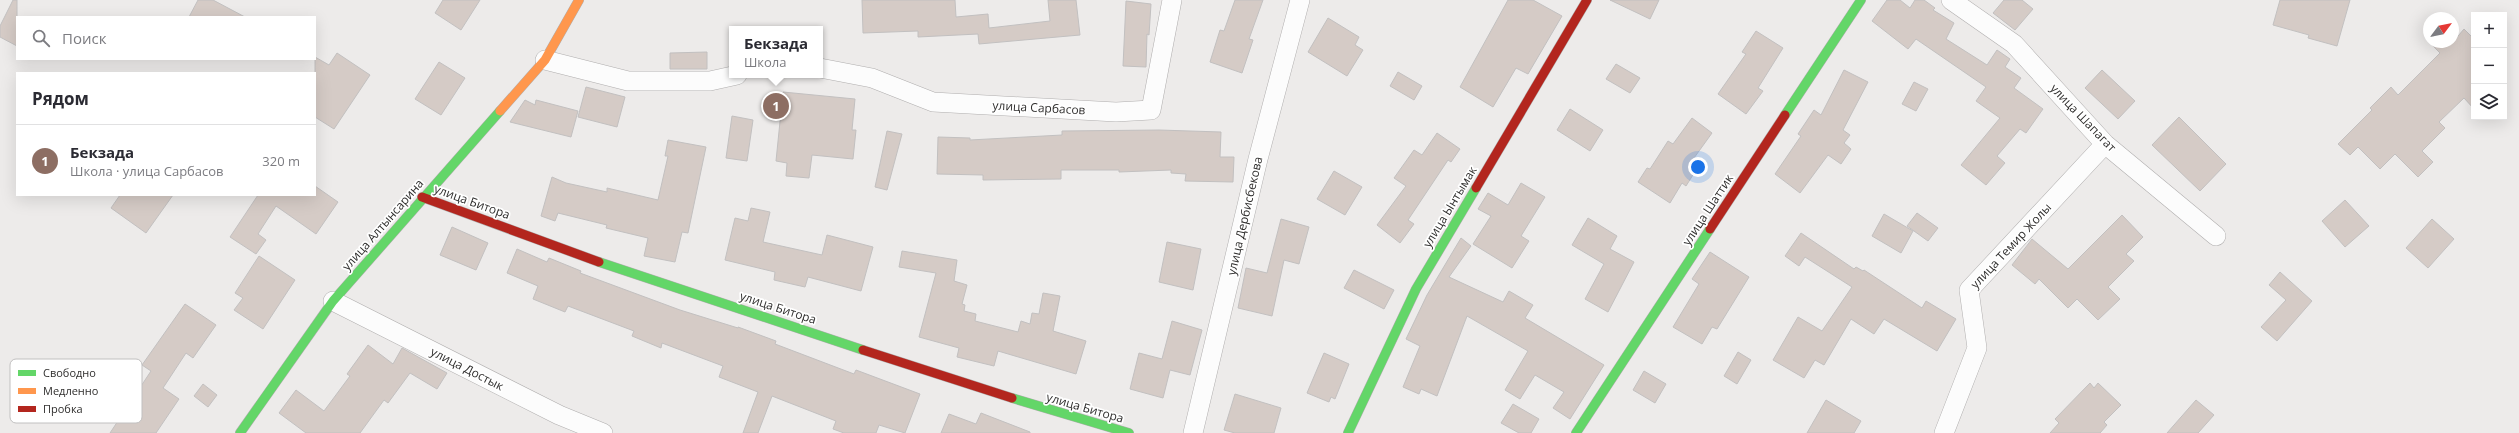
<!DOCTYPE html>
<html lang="ru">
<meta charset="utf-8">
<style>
:root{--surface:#fff;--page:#f2f2f3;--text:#2b2b33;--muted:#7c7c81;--line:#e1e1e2;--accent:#72706f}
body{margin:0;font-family:"Open Sans",sans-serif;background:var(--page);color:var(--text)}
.controls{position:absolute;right:12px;top:12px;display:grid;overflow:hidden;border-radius:0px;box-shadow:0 4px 16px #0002}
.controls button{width:36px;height:36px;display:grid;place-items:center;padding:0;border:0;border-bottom:1px solid var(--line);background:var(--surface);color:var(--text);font:20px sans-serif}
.compass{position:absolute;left:2423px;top:12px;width:36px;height:36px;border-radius:50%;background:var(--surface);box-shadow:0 4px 16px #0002;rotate:58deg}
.you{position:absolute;left:1698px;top:167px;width:14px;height:14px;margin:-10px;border:3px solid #fff;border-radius:50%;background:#1a73e8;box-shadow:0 0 0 6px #1a73e833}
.badge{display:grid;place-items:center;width:26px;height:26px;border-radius:50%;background:var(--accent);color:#fff;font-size:13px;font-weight:700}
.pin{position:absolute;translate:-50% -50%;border:2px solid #fff;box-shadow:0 1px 4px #0006}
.popup{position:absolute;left:729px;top:26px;width:94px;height:52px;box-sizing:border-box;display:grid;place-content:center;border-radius:0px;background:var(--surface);filter:drop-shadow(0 1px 3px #0005);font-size:13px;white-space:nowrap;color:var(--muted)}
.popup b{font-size:15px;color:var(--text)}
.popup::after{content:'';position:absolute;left:50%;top:100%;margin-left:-8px;border:8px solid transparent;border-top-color:var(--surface)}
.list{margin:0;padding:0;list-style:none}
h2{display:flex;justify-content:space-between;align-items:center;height:52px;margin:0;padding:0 16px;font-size:17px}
h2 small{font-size:13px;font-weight:400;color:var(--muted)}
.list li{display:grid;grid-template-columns:26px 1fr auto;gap:12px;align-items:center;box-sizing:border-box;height:72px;padding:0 16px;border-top:1px solid var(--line)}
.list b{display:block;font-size:15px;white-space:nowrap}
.list p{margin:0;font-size:13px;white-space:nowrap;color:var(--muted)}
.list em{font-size:13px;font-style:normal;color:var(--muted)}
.icon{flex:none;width:22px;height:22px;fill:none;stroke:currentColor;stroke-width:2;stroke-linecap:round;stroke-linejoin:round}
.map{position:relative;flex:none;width:2519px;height:433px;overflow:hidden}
.search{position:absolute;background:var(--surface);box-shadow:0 4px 16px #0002;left:16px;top:16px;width:300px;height:44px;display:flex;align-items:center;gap:10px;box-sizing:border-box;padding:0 14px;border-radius:0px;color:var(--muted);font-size:15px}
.panel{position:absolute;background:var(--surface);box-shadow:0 4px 16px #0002;left:16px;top:72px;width:300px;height:124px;border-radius:0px}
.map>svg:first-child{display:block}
.building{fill:#d5cbc6;stroke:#c2c0c0}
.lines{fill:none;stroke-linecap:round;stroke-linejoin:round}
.street-casing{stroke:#b0aeae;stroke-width:20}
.fast-casing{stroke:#b0aeae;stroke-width:10}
.slow-casing{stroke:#b0aeae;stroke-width:10}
.jam-casing{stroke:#b0aeae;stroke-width:10}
.street{stroke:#fcfcfc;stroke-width:19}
.fast{stroke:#63d668;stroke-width:9}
.slow{stroke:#ff974d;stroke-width:9}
.jam{stroke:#b3261e;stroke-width:9}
.labels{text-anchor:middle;stroke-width:3.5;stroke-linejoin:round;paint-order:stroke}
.street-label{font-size:12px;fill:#2f2e2d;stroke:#fff}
.key{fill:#fff;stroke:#c1c0c0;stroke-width:1}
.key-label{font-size:11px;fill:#2f2e2d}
</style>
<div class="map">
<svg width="2519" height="433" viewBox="0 0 2519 433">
<rect width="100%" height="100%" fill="#edebea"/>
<path class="building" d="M13 0H17V46L0 37V26Z
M198 0H213L245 17H189Z
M443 0H480L461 30 435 13Z
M862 0H955L956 17 988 14 989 28 1050 21 1048 0H1076L1080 35 979 44 978 34 918 37V31L863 33Z
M1235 0H1263L1249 39 1253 40 1242 73 1210 62 1220 30 1224 31Z
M1508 0H1533L1562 16 1528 74 1516 68 1493 107 1460 87Z
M1610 0H1659L1650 19Z
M1887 0H1900L1910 8 1915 0H1924L1935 8 1933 10 1954 23 1946 39 1987 65 1997 50 2010 59 2005 67 2021 78 2014 88 2043 109 2026 133 2020 129 1997 156 2005 163 1986 185 1961 165 2000 118 1976 101 1986 87 1916 39 1908 49 1872 21Z
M2004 0H2022L2033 9 2015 30 1993 13Z
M2280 0H2350L2337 46 2308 38 2309 35 2273 25Z
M1126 1 1151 4 1149 35 1147 34 1146 67 1123 66Z
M1328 18 1359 37 1355 45 1363 50 1347 76 1308 52Z
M2464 29 2474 39V109L2464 98 2439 122 2445 128 2422 151 2433 162 2418 177 2395 154 2380 169 2358 147 2350 155 2338 144 2372 110 2370 108 2391 87 2398 95 2440 53 2429 42H2453Z
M1756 31 1783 48 1758 88 1763 91 1746 114 1718 94 1746 54 1742 52Z
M707 52V69H670V53Z
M337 53 370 75 334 129 315 117V57L329 65Z
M439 62 465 78 441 115 415 99Z
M1616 64 1640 78 1630 93 1606 79Z
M1844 70 1868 82 1843 130 1850 135 1844 143 1851 149 1841 164 1828 155 1800 193 1775 174 1801 136 1798 134 1814 110 1821 115Z
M2102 70 2135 101 2118 119 2085 88Z
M1398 72 1422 86 1414 100 1390 86Z
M1914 82 1928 89 1916 111 1902 104Z
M586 87 625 97 617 127 578 117Z
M783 92 855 99 852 130H856L853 159 812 155 809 178 786 176 787 163 776 161Z
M525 100 535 105 536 100 578 111 571 137 510 122Z
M1570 109 1603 130 1590 151 1557 130Z
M732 116 753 120 747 161 726 158Z
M2179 117 2226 164 2200 191 2152 145Z
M1692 118 1712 133 1694 158 1701 162 1686 186 1682 183 1670 203 1638 182 1647 168 1650 169 1668 141 1673 144Z
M1159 130 1221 132 1220 157H1234L1233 182 1185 181 1186 174 1171 173V170L1119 172V170H1061V179L983 180V175L937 174 938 137 970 138V140L1062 135V131Z
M887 131 902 134 887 190 875 187Z
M1437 133 1460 149 1451 162 1448 160 1408 220 1414 224 1400 243 1377 225 1406 186 1394 178 1414 150 1422 155Z
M668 140 706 147 688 233 682 232 675 262 644 256 648 238 606 228 607 225 558 213 555 221 541 216 552 177 566 183 607 192V188L658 200 668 156H665Z
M1334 171 1362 187 1345 215 1317 199Z
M1521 183 1545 197 1521 236 1529 241 1512 268 1473 244 1491 216 1478 209 1488 193 1508 205Z
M315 186 338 202 316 234 276 206 258 234 266 240 256 254 230 237 258 195H315Z
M120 195H173L146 233 111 208Z
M2345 200 2369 226 2345 247 2322 221Z
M751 208 770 212 763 242 822 255 827 235 873 247 861 291 808 277 805 287 774 280 775 272 725 260 735 218 748 221Z
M1917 213 1938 228 1928 241 1907 226Z
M1884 214 1913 231 1901 253 1872 236Z
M2122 215 2143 237 2126 254 2134 261 2108 287 2120 299 2098 320 2077 299 2068 308 2039 279 2035 284 2012 265 2032 239 2068 269Z
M1588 218 1617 236 1610 249 1634 262 1608 312 1585 299 1604 264 1572 245Z
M1281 219 1309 227 1299 264 1284 260 1272 316 1238 308 1246 268 1267 273Z
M2432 219 2454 239 2428 268 2406 248Z
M452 227 488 243 476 270 440 255Z
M1801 233 1854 269 1856 267 1863 271 1864 270 1922 308 1926 301 1956 319 1937 351 1884 319 1874 334 1851 319 1824 365 1815 360 1804 378 1773 360 1798 317 1822 331 1852 287 1805 257 1799 266 1785 256Z
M1461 238 1471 246 1449 277 1503 302 1509 291 1533 305 1525 318 1604 365 1570 419 1553 408 1564 392 1535 375 1520 399 1505 390 1528 351 1467 316 1437 396 1421 389 1419 394 1403 387 1420 346 1406 339 1427 295Z
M1167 242 1201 249 1193 290 1159 282Z
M517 249 547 262 549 258 581 271 580 273 680 310 738 328V327L776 341 775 344 854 374 856 370 920 394 905 433 879 425 876 433H844L833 429 836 421 772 396 758 433H743L758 392 719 377 723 366 662 343 661 348 632 336 634 331 568 306 565 312 533 299 538 286 507 273Z
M902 251 957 260 954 281 967 285 962 304 965 305 964 311 976 314 975 321 1018 332 1021 321 1030 324 1032 313 1039 314 1043 293 1060 296 1053 331 1086 341 1076 374 998 351 994 366 957 357 959 348 919 337 936 273 899 267Z
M1710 252 1749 277 1717 329 1712 327 1702 344 1673 327 1699 284 1692 279Z
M259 256 295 280 263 329 234 310 243 298 235 293Z
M1354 270 1394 290 1384 309 1344 288Z
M2280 272 2312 301 2277 341 2261 327 2286 300 2269 285Z
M185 304 216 325 193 358 186 353 163 388 179 399 156 433H110L151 371 142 365Z
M1172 321 1202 330 1190 375 1170 370 1163 398 1130 389 1139 353 1162 359Z
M368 345 393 364 402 348 447 373 437 389 410 373 388 403 384 400 360 433H306L279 413 296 390 324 411 350 376 347 374Z
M1738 352 1751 360 1737 384 1724 376Z
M1324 353 1349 364 1335 399 1331 397 1329 402 1307 393Z
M1644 371 1666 384 1655 403 1633 390Z
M2090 383 2094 388 2098 383 2121 405 2104 422 2107 425 2100 433H2050L2059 423 2055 419Z
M203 384 217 395 208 407 194 396Z
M1235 394 1281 408 1274 433H1235L1224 430Z
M1826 400 1861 421 1854 433H1807Z
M2196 400 2214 415 2198 433H2167Z
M1513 404 1539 419 1531 433H1519L1501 423Z
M981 413 1030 432V433H941L949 414 976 424Z"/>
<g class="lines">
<defs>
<path id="street" d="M1951 0 2014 44 2105 144 2216 236
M545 60 628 81H710L737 75
M820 68 872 78 933 102 1116 112 1151 110 1172 0
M333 301 559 415 603 433
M1193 433 1258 159 1300 0
M1944 433 1977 348 1969 290 2105 144"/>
<path id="fast" d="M1785 115 1861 0
M599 262 863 350
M1012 398 1129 433
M240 433 333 301 500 111
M1348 433 1416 289 1476 188
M1576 433 1710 229"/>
<path id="slow" d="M500 111 545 60 579 0"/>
<path id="jam" d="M1476 188 1587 0
M422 197 599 262
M1710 229 1785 115
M863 350 1012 398"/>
</defs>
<use href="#street" class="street-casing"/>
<use href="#fast" class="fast-casing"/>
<use href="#slow" class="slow-casing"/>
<use href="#jam" class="jam-casing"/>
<use href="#street" class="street"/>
<use href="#fast" class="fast"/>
<use href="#slow" class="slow"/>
<use href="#jam" class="jam"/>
</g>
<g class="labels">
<g class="street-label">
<text transform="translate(1039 108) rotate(3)" y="4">улица Сарбасов</text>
<text transform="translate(2083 118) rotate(46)" y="4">улица Шапагат</text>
<text transform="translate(472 202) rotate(20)" y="4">улица Битора</text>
<text transform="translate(1450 207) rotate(-59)" y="4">улица Ынтымак</text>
<text transform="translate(1708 210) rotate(-57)" y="4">улица Шаттик</text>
<text transform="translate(1245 216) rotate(-77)" y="4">улица Дербисбекова</text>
<text transform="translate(383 225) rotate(-49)" y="4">улица Алтынсарина</text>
<text transform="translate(2011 246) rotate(-47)" y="4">улица Темир Жолы</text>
<text transform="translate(778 308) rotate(18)" y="4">улица Битора</text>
<text transform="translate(467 369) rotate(27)" y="4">улица Достык</text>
<text transform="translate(1085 408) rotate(16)" y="4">улица Битора</text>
</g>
</g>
<rect x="10" y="359" width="132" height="64" rx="6" class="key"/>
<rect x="18" y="370" width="18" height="6" fill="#63d668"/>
<rect x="18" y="388" width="18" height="6" fill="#ff974d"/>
<rect x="18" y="406" width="18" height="6" fill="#b3261e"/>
<g class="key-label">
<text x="43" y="377">Свободно</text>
<text x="43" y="395">Медленно</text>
<text x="43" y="413">Пробка</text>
</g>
</svg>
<div class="controls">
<button>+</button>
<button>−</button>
<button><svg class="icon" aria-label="layers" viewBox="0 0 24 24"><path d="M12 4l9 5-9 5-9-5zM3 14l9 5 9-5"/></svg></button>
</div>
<svg class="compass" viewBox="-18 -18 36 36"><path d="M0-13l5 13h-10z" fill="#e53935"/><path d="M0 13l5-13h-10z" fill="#7c7c81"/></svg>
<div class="you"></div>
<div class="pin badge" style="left:776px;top:106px;background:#8d6e63">1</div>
<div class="popup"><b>Бекзада</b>Школа</div>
<div class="search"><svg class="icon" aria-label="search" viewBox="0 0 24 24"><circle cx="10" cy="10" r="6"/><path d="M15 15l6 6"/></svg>Поиск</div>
<section class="panel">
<h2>Рядом<small></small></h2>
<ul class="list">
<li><span class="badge" style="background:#8d6e63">1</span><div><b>Бекзада</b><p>Школа · улица Сарбасов</p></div><em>320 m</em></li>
</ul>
</section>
</div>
